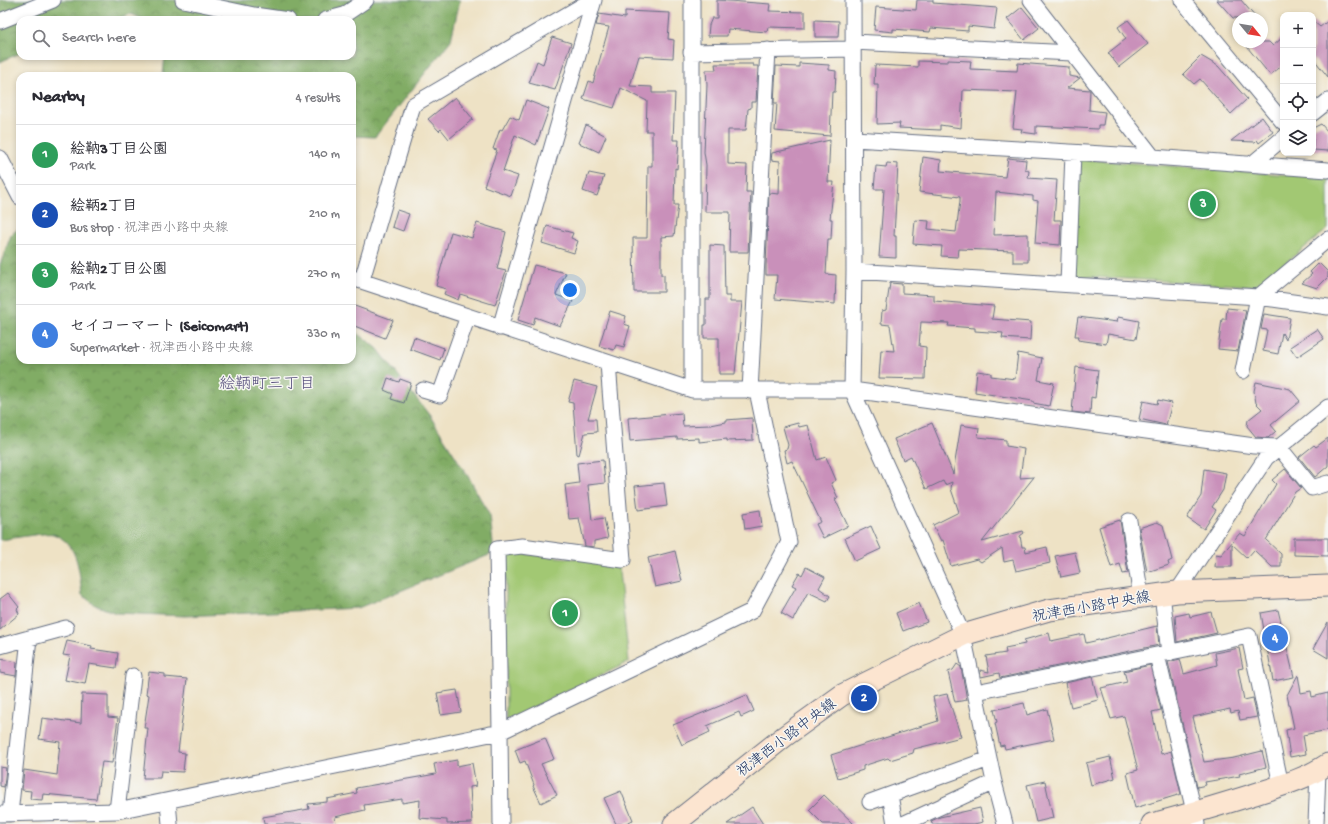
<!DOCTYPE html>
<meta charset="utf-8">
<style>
:root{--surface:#fff;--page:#f2f2f3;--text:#2b2b33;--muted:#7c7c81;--line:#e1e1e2;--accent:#b5179e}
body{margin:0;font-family:"Gochi Hand","Klee One",sans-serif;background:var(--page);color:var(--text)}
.controls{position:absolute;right:12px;top:12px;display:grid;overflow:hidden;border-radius:8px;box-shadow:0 2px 6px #0003}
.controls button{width:36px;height:36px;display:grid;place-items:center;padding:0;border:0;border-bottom:1px solid var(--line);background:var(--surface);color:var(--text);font:20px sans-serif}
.compass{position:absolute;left:1232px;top:12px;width:36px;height:36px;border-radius:50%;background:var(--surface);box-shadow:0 2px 6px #0003;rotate:120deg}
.you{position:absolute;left:570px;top:290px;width:14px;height:14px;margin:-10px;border:3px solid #fff;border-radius:50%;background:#1a73e8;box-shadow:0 0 0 6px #1a73e833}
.badge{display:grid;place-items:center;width:26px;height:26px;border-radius:50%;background:var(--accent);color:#fff;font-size:13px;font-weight:700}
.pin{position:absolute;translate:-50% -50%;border:2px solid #fff;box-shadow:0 1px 4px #0006}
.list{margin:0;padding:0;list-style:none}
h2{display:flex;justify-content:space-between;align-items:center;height:52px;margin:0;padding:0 16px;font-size:17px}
h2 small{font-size:13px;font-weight:400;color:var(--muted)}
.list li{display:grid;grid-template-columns:26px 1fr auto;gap:12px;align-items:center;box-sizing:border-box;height:60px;padding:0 16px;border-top:1px solid var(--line)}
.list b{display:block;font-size:15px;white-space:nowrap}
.list p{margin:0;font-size:13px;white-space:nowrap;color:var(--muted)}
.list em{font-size:13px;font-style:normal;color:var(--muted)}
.icon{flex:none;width:22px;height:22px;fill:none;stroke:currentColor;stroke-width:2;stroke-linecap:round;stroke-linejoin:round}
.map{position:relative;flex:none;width:1328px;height:824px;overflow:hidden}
.search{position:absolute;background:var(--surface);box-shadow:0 2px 6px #0003;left:16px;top:16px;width:340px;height:44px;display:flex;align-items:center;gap:10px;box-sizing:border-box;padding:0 14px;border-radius:12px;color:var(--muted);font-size:15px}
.panel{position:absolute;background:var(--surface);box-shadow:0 2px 6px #0003;left:16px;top:72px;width:340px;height:292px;border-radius:12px}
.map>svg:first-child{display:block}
.forest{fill:url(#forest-crowns);stroke:#4e6e62}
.green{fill:#a2c873;stroke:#5e7c68}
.building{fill:#c990ba}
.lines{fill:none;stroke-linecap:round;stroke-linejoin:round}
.street-casing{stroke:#656e82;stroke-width:17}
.secondary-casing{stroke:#656e82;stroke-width:23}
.street{stroke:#fff;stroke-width:15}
.secondary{stroke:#fce5d0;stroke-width:21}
.labels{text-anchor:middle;stroke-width:3;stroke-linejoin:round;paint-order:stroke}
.street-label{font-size:15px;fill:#1b2f5e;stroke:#f6f6f2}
.neighbourhood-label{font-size:16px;fill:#58517e;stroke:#f6f6f2}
</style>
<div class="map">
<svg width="1328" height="824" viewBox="0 0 1328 824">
<defs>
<pattern id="forest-crowns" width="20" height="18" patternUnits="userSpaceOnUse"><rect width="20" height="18" fill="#81ac65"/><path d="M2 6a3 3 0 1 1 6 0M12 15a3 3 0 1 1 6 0" fill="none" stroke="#698c56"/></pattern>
</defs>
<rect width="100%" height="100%" fill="#f6f6f2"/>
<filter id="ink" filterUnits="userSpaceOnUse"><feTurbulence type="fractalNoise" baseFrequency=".025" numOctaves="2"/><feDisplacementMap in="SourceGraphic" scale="8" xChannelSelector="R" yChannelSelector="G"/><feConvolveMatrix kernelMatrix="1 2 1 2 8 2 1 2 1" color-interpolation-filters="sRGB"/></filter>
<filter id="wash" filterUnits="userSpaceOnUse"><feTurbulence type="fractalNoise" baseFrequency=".012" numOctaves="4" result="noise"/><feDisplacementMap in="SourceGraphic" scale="16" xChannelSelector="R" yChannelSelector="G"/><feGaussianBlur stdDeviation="0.9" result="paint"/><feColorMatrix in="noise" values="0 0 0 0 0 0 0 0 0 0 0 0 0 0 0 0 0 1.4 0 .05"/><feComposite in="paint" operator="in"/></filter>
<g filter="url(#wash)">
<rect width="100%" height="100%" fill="#eee2c5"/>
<path class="forest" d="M0 0H460L451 40 375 137 352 136V76H164L163 75 165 56H352V20H145L131 14 113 20H20V53L0 62Z
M20 227V360H352V329L377 348 430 416 469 478 490 516 494 553 358 608 185 616 116 613 95 605 82 595C79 572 79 543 53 534 46 532 10 539 0 540V265L11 235Z"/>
<path class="green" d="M1079 159 1328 178V229L1256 286 1074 276Z
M506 552 618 563 629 662 506 720Z"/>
<g id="blocks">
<path class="building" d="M717 0 770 4 769 11 805 12V28L768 27 767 32 728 29 727 36H708L709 25 712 18H717Z
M917 0H933V3L997 8 994 29 968 26V31L931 28 930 32 893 29V32L874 30 876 7 916 10Z
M1217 0H1241L1256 18H1233Z
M1022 7 1039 28 1024 40 1007 19Z
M625 11 670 13 668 39 674 40 673 58 639 56 630 86 652 87V93H675L673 140H679L677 169 675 168 674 205H678L674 236 661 237V275H664V292H634L633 238H647L648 166H652V131H646L647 101 621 88 614 108 583 99 589 81 593 83 609 27 596 25 599 14 625 18Z
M815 20 839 21 838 37H815Z
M1128 20 1148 44 1119 67 1108 53 1126 39 1118 27Z
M1313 21 1320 27 1328 21V77L1313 58Z
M552 37 571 43 555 90 529 83 537 61 543 64Z
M1283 37V65L1270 75 1243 42H1269L1273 46Z
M1201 56 1218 66 1247 99 1231 114 1200 79 1194 84 1183 74Z
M948 60 971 61 970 69 1017 71 1018 63 1069 67V76L1080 78 1067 88 1090 90 1089 110 1105 112 1103 125H1098V129L1036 126V134L1021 132 1022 129 1013 128 1017 92 963 90 961 128 940 125V130L899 128 900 123 877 124 878 85H874L875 65 918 67V61L948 62Z
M799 63 829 65V70L836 71 835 92H832L830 136 775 131 777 103H774L776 66 799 67Z
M715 64H753V66H758L756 102H751V108L748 109 746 130H728V164L747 165 746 192H751L748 252H729L730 212H705L706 165 704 152 707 85 706 70H716Z
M455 97 473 119 449 139 441 129 439 131 428 119Z
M526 100 549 109 536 145 515 135 503 171 518 176 511 196 484 186 497 150 493 149 500 129 502 130 510 116 519 120Z
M1262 117 1273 132 1259 143 1257 140 1255 142 1231 141Z
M1321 124 1328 132V151L1313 150V128Z
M586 125 606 136 599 152 579 143Z
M830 140 828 182H834L830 219H832L831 239H828L826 274 836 275 835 304 775 299 777 275H766V265L769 193 779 194 780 161 771 160 772 153Z
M923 157 941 160 940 171 1005 177 1008 158 1026 160 1025 169 1029 171 1028 178 1057 180 1054 220H1061L1060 245 1035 243 1038 201 1033 200V196L996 192 994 235 1028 234V262H1013V251L959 249 958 257 941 256 942 246 913 244 915 220 929 221 928 229 956 232 960 201V197L919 192Z
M887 163 898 164 894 236H896V258L879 257 884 189H874L876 166 886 167Z
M589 173 604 176 597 196 583 191Z
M397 210 409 214 403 231 392 227Z
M477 223 506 232 497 269 506 271 495 305 460 294 458 300 444 294 446 289 436 286 451 232 472 238Z
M547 226 573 233 571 238 578 241 574 253 542 243Z
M710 245 724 246 725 296H730V302H742L735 374H719V338H704V325H706V299H710Z
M1319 263 1328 272V277L1317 288 1302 283 1312 274 1310 272Z
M534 265 566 273 556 295 573 301 560 326 535 317 533 325 518 320Z
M890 283 902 284V293L934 295V301L994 306 992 319 1031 322 1030 340 1002 338 1003 333 975 331V328L948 326 949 323 921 322 919 346 926 347 925 379 879 378 881 350 894 351 890 325 881 324 882 311 886 310Z
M352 305 393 320 385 338 352 325Z
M1227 308 1246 310 1238 351 1218 349 1222 319H1226Z
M610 311 626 316 624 324 630 326 624 347 616 345 614 350 599 346Z
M1264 314 1290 318 1286 340 1282 333 1278 354 1263 351 1267 330 1261 329Z
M1078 317 1117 322 1118 317 1139 321 1136 339 1108 334 1106 344 1078 340 1079 336H1075Z
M1317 329 1324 339 1297 357 1290 347Z
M414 337 444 348 440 360 410 349Z
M1018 353 1042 358 1038 380 1054 383 1049 406 1033 403V401L975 392 977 371 991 373V376L1015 379Z
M1076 367 1098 370 1095 398 1091 397 1090 414 1072 412Z
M388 378 399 382 400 379 411 383 404 403 391 399 393 394 384 390Z
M574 381 597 387 588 419H596L597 432 585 433 579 455 577 454 573 403 568 402Z
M1256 382 1290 389 1300 401 1271 425 1276 431 1268 438 1256 437 1247 426 1248 420 1262 409 1256 403 1254 391Z
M1158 400 1172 403 1166 425 1139 419 1143 401 1157 404Z
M682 413 683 426 711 425 726 422V420L752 418 753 440 727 441V439L699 442V438L677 439V437L630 441 628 418Z
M798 423 799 427 808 425 817 460 826 457 836 480 831 483 838 498 835 499 848 526 823 538 816 524 821 522 792 461 787 463 784 450 787 449 788 445 783 427Z
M932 423 953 474 961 425 979 428 978 437 1006 440V446L1024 449 1020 478 1034 477 982 542 1023 531 1024 533 1020 536 1022 547H1025L1026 552 1047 547 1050 563 1016 571 1013 560 1004 562 1002 548 981 562 977 559 951 566 943 540 941 541 933 525 959 512 951 489 952 482 945 485 943 481 926 489 911 456 903 460 894 439Z
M1328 438V466L1315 477 1299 457 1314 445 1316 447Z
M603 460 605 483 588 485 592 520 604 518 608 538 594 541V547L585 546 579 518 569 519 565 485 579 483 577 463Z
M1204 469 1226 473 1223 490 1212 507 1216 510 1204 529 1187 518 1201 496Z
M1285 469 1301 488 1295 492 1266 540 1281 554V567H1272L1254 550 1247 558 1232 544V567H1215L1216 554 1221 555 1240 533 1245 536 1276 484 1272 480Z
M664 483 667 506 638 510 635 486Z
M760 510 762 526 745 529 743 513Z
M1120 520 1128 573 1123 574 1120 564 1111 567 1099 527Z
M1157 522 1163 525 1172 560 1168 562 1169 565 1147 572 1139 528Z
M871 526 881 549 855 561 845 538Z
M1294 538H1328V556L1294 555Z
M675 551 682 581 655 587 648 558Z
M1075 552 1080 573 1061 577 1055 556Z
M806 567 825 577 819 588 830 596 827 601 808 592 793 620 781 613 796 587 792 585 799 573 802 575Z
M8 593 19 607 17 609 19 614 0 630V599Z
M919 603 927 622 903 631 896 613Z
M1278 610 1294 677 1273 681 1261 613Z
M1211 612 1217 633 1177 642 1175 616 1189 613 1190 617Z
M1328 622V658L1313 649Z
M1157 626 1159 645 1000 678 999 673 981 677 980 670 989 672 986 656 1006 653 1005 648 1025 644 1024 640 1049 633 1051 641 1084 634 1086 643Z
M67 641 92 646 91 649 118 653 116 668 89 664 85 684 65 680 70 656 63 655Z
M1239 648 1243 668 1238 669 1244 700 1253 698 1257 717 1240 720 1238 711 1231 713 1230 709 1193 717 1204 762 1234 758 1262 751 1266 767 1239 774 1240 776 1205 782 1206 785 1197 787 1168 662 1180 659 1184 674 1217 665 1215 653Z
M0 659 17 662 16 676 0 673Z
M957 664 961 667 967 700 955 702 948 672 953 670Z
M1150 665 1161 710 1152 712 1161 754 1171 751 1181 794 1135 808 1127 773 1138 770 1124 716 1111 719 1101 688 1127 682 1124 671Z
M149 672 165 674V677L187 679 178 752 185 753 183 772 161 771 160 778H143L148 728H144L149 695 146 694Z
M1298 675 1301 693 1311 691 1312 697 1328 693V730L1303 735 1306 754 1290 757 1286 730 1294 728 1287 695Z
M1092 677 1098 700 1071 707 1065 683Z
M457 690 461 712 441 715 437 693Z
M82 694 108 695V717L118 718 112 763 102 762 96 799 43 794 42 800 30 799 31 791 22 790 24 770 57 775 60 742 39 739 42 718 81 723Z
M947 694 961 737 914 749 913 753 890 760 888 758 863 766V770L838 778 831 755 938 721 933 697Z
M747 695 754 711 741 717 739 712 707 726 710 732 682 745 673 725Z
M1024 703 1027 715 1047 709 1054 739 1005 749 1004 745 1000 746 995 723 997 722 994 710Z
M545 738 554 759 541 764 557 795 541 803 533 786 534 785 525 761 520 763 515 750Z
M1110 757 1115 778 1091 785 1086 763Z
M457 760V766L472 763 476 786 470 787 472 823 447 824V820L419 818 420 800 402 803V799L364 805 365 810 335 817 336 824H264L263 817 309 809 308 804 327 802V799L357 793 356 788 436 774 434 764Z
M0 767 6 768 4 787 0 786Z
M1045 781 1053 818 1036 822 1027 785Z
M621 791 633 820 624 824H616L604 798Z
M824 795 854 824H823L809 810Z
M752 807 763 824H727Z
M980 808 983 822 974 824H932L931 821 940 817Z"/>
</g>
</g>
<g filter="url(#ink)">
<use href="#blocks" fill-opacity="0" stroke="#656e82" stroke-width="1"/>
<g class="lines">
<defs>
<path id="street" d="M183 0 254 15 288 20
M853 0 854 271 852 390 963 635 994 782 1005 824
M1031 0 1153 157
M1182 0 1283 122
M325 20 344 15 366 0
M0 21 53 0
M853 42 1072 53
M691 52 853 49
M1313 113 1328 101
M854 139 1153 157 1328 170
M0 158 20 197
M1252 164 1283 138
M854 271 1258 297 1328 307
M352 278 692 390H852L1254 446 1279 447 1312 488 1328 483
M362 280 413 105 592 0
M1068 284 1073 153
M500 328 594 0
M1243 371 1258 297 1328 239
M423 390 440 395 468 316
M692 390V0
M750 391 768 50
M1129 521 1141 597
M1177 592 1266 458 1328 407
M1162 594 1169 653
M0 646 66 628
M1157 655 1197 824
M976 692 1249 636 1281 785
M890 795 895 824
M168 802 170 824
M870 802 989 759
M117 811 133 676
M0 814 117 811 500 732 497 549 522 546 623 560 608 363
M10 814 29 638
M501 824 500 732 752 611 789 542 757 391
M903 824 994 782
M1316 824 1318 771"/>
<path id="secondary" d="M674 824 785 736 842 695 963 635 1049 610 1177 592 1328 586
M1152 824C1187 815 1220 805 1255 794 1280 786 1306 779 1328 764"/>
</defs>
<use href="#street" class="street-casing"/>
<use href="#secondary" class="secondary-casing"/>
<use href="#street" class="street"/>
<use href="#secondary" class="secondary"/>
</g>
</g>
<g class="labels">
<g class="street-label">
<text transform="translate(1091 606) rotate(-10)" y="5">祝津西小路中央線</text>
<text transform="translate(786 737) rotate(-37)" y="5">祝津西小路中央線</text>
</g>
<g class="neighbourhood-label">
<text x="267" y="388">絵鞆町三丁目</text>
</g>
</g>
</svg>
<div class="controls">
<button>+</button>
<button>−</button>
<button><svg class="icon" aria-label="locate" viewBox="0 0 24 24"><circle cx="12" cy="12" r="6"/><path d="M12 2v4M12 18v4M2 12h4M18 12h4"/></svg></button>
<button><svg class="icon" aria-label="layers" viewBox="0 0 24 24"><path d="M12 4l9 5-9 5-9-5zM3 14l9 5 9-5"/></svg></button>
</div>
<svg class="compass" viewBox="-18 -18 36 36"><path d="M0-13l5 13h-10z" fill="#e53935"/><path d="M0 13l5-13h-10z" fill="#7c7c81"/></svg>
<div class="you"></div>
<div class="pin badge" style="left:565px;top:613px;background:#2e9e5b">1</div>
<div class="pin badge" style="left:864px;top:698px;background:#1a4fb4">2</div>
<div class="pin badge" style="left:1203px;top:204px;background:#2e9e5b">3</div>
<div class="pin badge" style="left:1275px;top:638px;background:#3f7fe0">4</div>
<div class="search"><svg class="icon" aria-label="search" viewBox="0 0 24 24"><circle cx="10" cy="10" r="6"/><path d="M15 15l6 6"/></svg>Search here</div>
<section class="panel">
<h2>Nearby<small>4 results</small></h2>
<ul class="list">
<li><span class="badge" style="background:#2e9e5b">1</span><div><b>絵靹3丁目公園</b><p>Park</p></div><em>140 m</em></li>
<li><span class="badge" style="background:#1a4fb4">2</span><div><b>絵鞆2丁目</b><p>Bus stop · 祝津西小路中央線</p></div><em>210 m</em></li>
<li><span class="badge" style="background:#2e9e5b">3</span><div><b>絵靹2丁目公園</b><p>Park</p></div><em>270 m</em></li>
<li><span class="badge" style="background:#3f7fe0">4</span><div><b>セイコーマート (Seicomart)</b><p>Supermarket · 祝津西小路中央線</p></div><em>330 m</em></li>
</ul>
</section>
</div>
